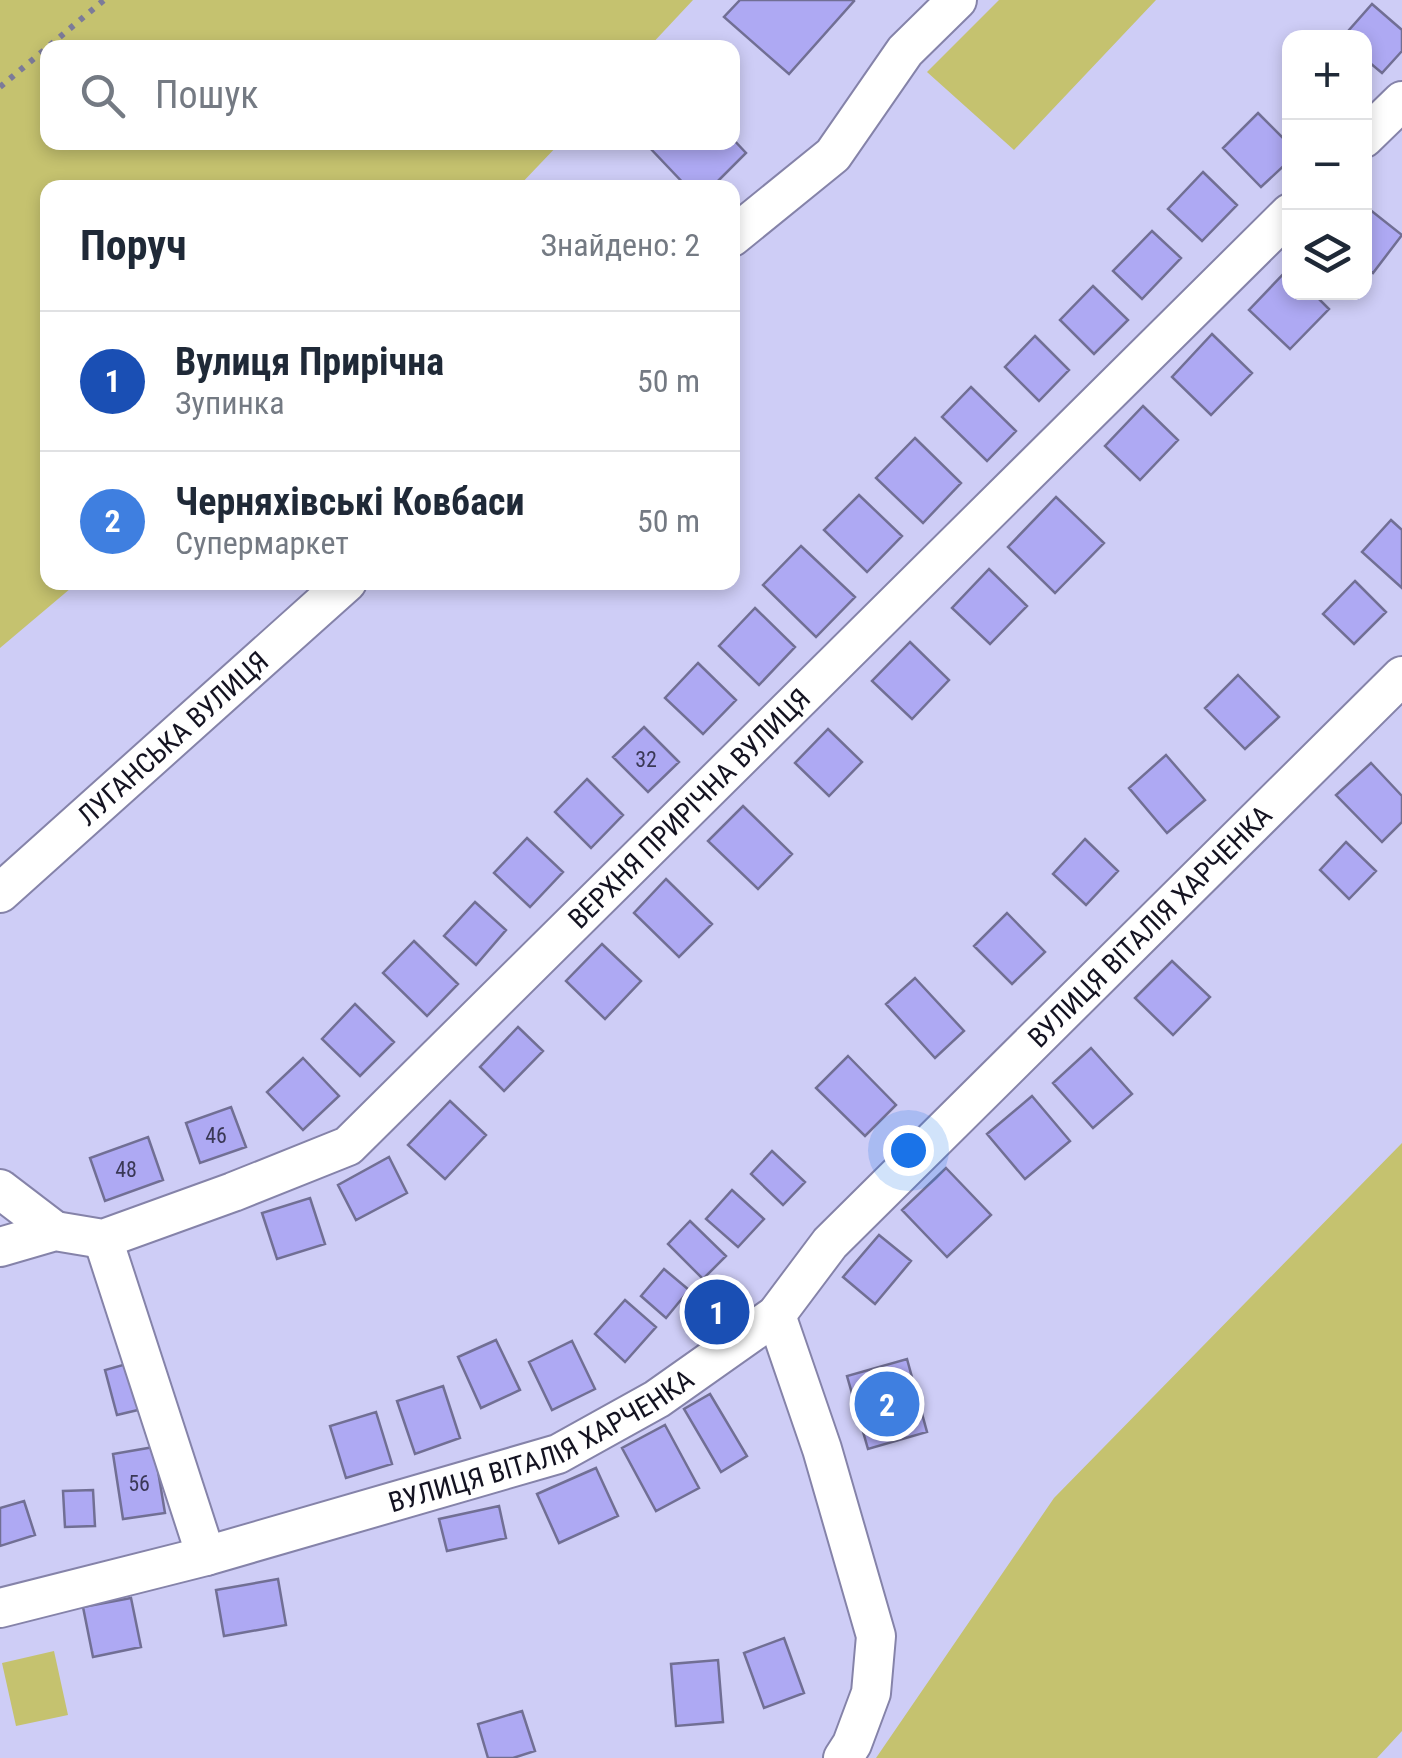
<!DOCTYPE html>
<html lang="uk">
<meta charset="utf-8">
<style>
:root{--surface:#fff;--page:#f2f2f3;--text:#1f2937;--muted:#747a83;--line:#e0e1e3;--accent:#666430}
body{margin:0;font-family:"Roboto Condensed",sans-serif;background:var(--page);color:var(--text)}
.controls{position:absolute;right:30px;top:30px;display:grid;overflow:hidden;border-radius:20px;box-shadow:0 5px 15px #0003}
.controls button{width:90px;height:90px;display:grid;place-items:center;padding:0;border:0;border-bottom:2px solid var(--line);background:var(--surface);color:var(--text);font:50px sans-serif}
.you{position:absolute;left:908px;top:1150px;width:35px;height:35px;margin:-25px;border:8px solid #fff;border-radius:50%;background:#1a73e8;box-shadow:0 0 0 15px #1a73e833}
.badge{display:grid;place-items:center;width:65px;height:65px;border-radius:50%;background:var(--accent);color:#fff;font-size:32px;font-weight:700}
.pin{position:absolute;translate:-50% -50%;border:5px solid #fff;box-shadow:0 2px 10px #0006}
.list{margin:0;padding:0;list-style:none}
h2{display:flex;justify-content:space-between;align-items:center;height:130px;margin:0;padding:0 40px;font-size:42px}
h2 small{font-size:32px;font-weight:400;color:var(--muted)}
.list li{display:grid;grid-template-columns:65px 1fr auto;gap:30px;align-items:center;box-sizing:border-box;height:140px;padding:0 40px;border-top:2px solid var(--line)}
.list b{display:block;font-size:38px;white-space:nowrap}
.list p{margin:0;font-size:32px;white-space:nowrap;color:var(--muted)}
.list em{font-size:32px;font-style:normal;color:var(--muted)}
.icon{flex:none;width:55px;height:55px;fill:none;stroke:currentColor;stroke-width:2;stroke-linecap:round;stroke-linejoin:round}
.map{position:relative;flex:none;width:1402px;height:1758px;overflow:hidden}
.search{position:absolute;background:var(--surface);box-shadow:0 5px 15px #0003;left:40px;top:40px;width:700px;height:110px;display:flex;align-items:center;gap:25px;box-sizing:border-box;padding:0 35px;border-radius:20px;color:var(--muted);font-size:38px}
.panel{position:absolute;background:var(--surface);box-shadow:0 5px 15px #0003;left:40px;top:180px;width:700px;height:410px;border-radius:20px}
.map>svg:first-child{display:block}
.green{fill:#c5c26f}
.building{fill:#aea9f3;stroke:#716f94;stroke-width:2.5}
.lines{fill:none;stroke-linecap:round;stroke-linejoin:round}
.minor-casing{stroke:#8583a9;stroke-width:42}
.path{stroke:#7c7b99;stroke-width:6;stroke-dasharray:5 8;stroke-linecap:butt}
.minor{stroke:#fff;stroke-width:38}
.labels{text-anchor:middle;stroke-width:9;stroke-linejoin:round;paint-order:stroke}
.number-label{font-size:22px;fill:#3a3856}
.street-label{font-size:28px;fill:#141321;stroke:#cecdf6}
</style>
<div class="map">
<svg width="1402" height="1758" viewBox="0 0 1402 1758">
<rect width="100%" height="100%" fill="#cecdf6"/>
<path class="green" d="M0 0H693L649 47 48 48V142L560 143 518 187 48 188V582L77 583 0 648Z
M999 0H1156L1014 150 927 72Z
M1402 1143V1731L1377 1758H876L1054 1498Z
M54 1651 68 1715 16 1726 2 1663Z"/>
<path class="building" d="M740 0H853L854 1 789 74 724 17Z
M1372 4 1402 30V51L1382 73 1364 58V38H1342Z
M1258 113 1290 145V160L1261 187 1223 148Z
M732 138 746 153 711 188H688L650 148 656 142H732Z
M1203 172 1237 205 1202 241 1168 209Z
M1364 205 1402 235 1373 273 1364 267Z
M1152 231 1181 258 1142 299 1113 271Z
M1288 269 1290 292H1312L1329 309 1290 349 1249 310Z
M1093 286 1128 320 1094 354 1060 320Z
M1212 334 1252 373 1211 415 1172 377Z
M1035 336 1069 370 1039 401 1005 367Z
M971 387 1016 431 987 461 942 417Z
M1143 406 1178 440 1140 480 1105 446Z
M915 438 961 483 923 523 876 478Z
M859 495 902 536 867 572 824 530Z
M1056 497 1104 543 1055 593 1008 547Z
M1391 520 1402 530V588L1362 552Z
M801 546 855 597 816 637 763 585Z
M989 569 1027 606 990 644 952 608Z
M1355 581 1386 612 1354 644 1323 614Z
M755 608 795 647 759 685 719 646Z
M910 642 949 680 912 719 872 681Z
M698 663 736 700 703 734 665 698Z
M1238 675 1279 717 1245 749 1205 708Z
M644 727 679 762 648 792 613 757Z
M828 729 862 762 829 796 795 763Z
M1166 755 1205 800 1167 833 1129 788Z
M1371 763 1402 796V822L1382 842 1336 795Z
M587 779 623 815 591 848 555 812Z
M743 806 792 854 758 889 708 841Z
M527 838 563 872 530 907 494 873Z
M1085 839 1118 871 1086 905 1053 874Z
M1346 842 1376 871 1349 899 1320 870Z
M666 879 712 924 679 957 634 913Z
M475 902 506 930 476 965 444 936Z
M1007 913 1045 952 1012 984 974 946Z
M414 941 458 984 427 1016 383 973Z
M602 944 641 981 605 1019 566 981Z
M1172 961 1210 997 1173 1035 1135 998Z
M915 978 964 1031 935 1058 886 1004Z
M355 1004 394 1042 360 1076 322 1039Z
M518 1027 543 1051 504 1091 480 1067Z
M1091 1048 1132 1094 1093 1128 1053 1083Z
M848 1056 896 1105 865 1136 816 1088Z
M303 1058 339 1096 303 1130 267 1092Z
M1032 1096 1070 1141 1025 1179 987 1134Z
M450 1101 486 1135 445 1179 408 1145Z
M231 1107 246 1147 200 1163 186 1123Z
M148 1137 163 1180 105 1201 90 1158Z
M772 1151 805 1182 783 1205 751 1174Z
M389 1157 407 1193 356 1220 338 1185Z
M946 1168 991 1215 947 1257 902 1210Z
M732 1190 764 1219 738 1247 706 1219Z
M310 1198 325 1244 277 1259 262 1213Z
M690 1221 726 1256 703 1279 668 1244Z
M879 1235 911 1261 875 1304 843 1277Z
M664 1269 689 1290 666 1318 641 1296Z
M625 1300 656 1327 625 1362 595 1334Z
M496 1340 520 1390 481 1408 458 1357Z
M572 1341 595 1389 552 1410 529 1362Z
M907 1359 927 1432 868 1449 847 1376Z
M130 1363 142 1409 117 1415 105 1370Z
M443 1386 460 1438 415 1454 397 1401Z
M710 1394 747 1456 721 1472 684 1409Z
M376 1412 392 1464 346 1478 330 1426Z
M665 1425 699 1488 656 1511 622 1448Z
M154 1447 165 1513 123 1519 113 1454Z
M596 1468 618 1516 559 1543 537 1494Z
M93 1490 95 1526 65 1527 63 1491Z
M24 1501 35 1535 0 1546V1508Z
M499 1506 506 1538 447 1551 439 1519Z
M278 1579 286 1625 224 1636 216 1590Z
M131 1598 141 1647 93 1657 83 1607Z
M784 1638 804 1693 764 1708 744 1653Z
M718 1660 723 1722 676 1726 671 1664Z
M522 1711 535 1751 513 1758H488L478 1724Z"/>
<g class="lines">
<defs>
<g id="minor">
<path d="M1364 138 1402 101"/>
<path d="M732 237 833 155 905 51 957 0"/>
<path id="s1" d="M0 893 347 582"/>
<path d="M0 1189 55 1231"/>
<path d="M103 1239 206 1556"/>
<path id="s2" d="M0 1247 55 1231 103 1239 233 1192 348 1146 1290 213"/>
<path d="M776 1315 822 1449 876 1636 871 1693 852 1744 843 1758"/>
<path id="s3" d="M0 1608 206 1556 558 1454 657 1399 776 1315 830 1243 1402 676"/>
</g>
</defs>
<use href="#minor" class="minor-casing"/>
<path class="path" d="M0 87 104 0"/>
<use href="#minor" class="minor"/>
</g>
<g class="labels">
<g class="number-label">
<text x="646" y="767">32</text>
<text x="216" y="1143">46</text>
<text x="126" y="1177">48</text>
<text x="139" y="1491">56</text>
</g>
<g class="street-label">
<text dy="10" stroke="none"><textPath href="#s1" startOffset="232">ЛУГАНСЬКА ВУЛИЦЯ</textPath></text>
<text dy="10" stroke="none"><textPath href="#s2" startOffset="848">ВЕРХНЯ ПРИРІЧНА ВУЛИЦЯ</textPath></text>
<text dy="10" stroke="none"><textPath href="#s3" startOffset="1378">ВУЛИЦЯ ВІТАЛІЯ ХАРЧЕНКА</textPath></text>
<text dy="10" stroke="none"><textPath href="#s3" startOffset="568">ВУЛИЦЯ ВІТАЛІЯ ХАРЧЕНКА</textPath></text>
</g>
</g>
</svg>
<div class="controls">
<button>+</button>
<button>−</button>
<button><svg class="icon" aria-label="layers" viewBox="0 0 24 24"><path d="M12 4l9 5-9 5-9-5zM3 14l9 5 9-5"/></svg></button>
</div>
<div class="you"></div>
<div class="pin badge" style="left:717px;top:1312px;background:#1a4fb4">1</div>
<div class="pin badge" style="left:887px;top:1404px;background:#3f7fe0">2</div>
<div class="search"><svg class="icon" aria-label="search" viewBox="0 0 24 24"><circle cx="10" cy="10" r="6"/><path d="M15 15l6 6"/></svg>Пошук</div>
<section class="panel">
<h2>Поруч<small>Знайдено: 2</small></h2>
<ul class="list">
<li><span class="badge" style="background:#1a4fb4">1</span><div><b>Вулиця Прирічна</b><p>Зупинка</p></div><em>50 m</em></li>
<li><span class="badge" style="background:#3f7fe0">2</span><div><b>Черняхівські Ковбаси</b><p>Супермаркет</p></div><em>50 m</em></li>
</ul>
</section>
</div>
